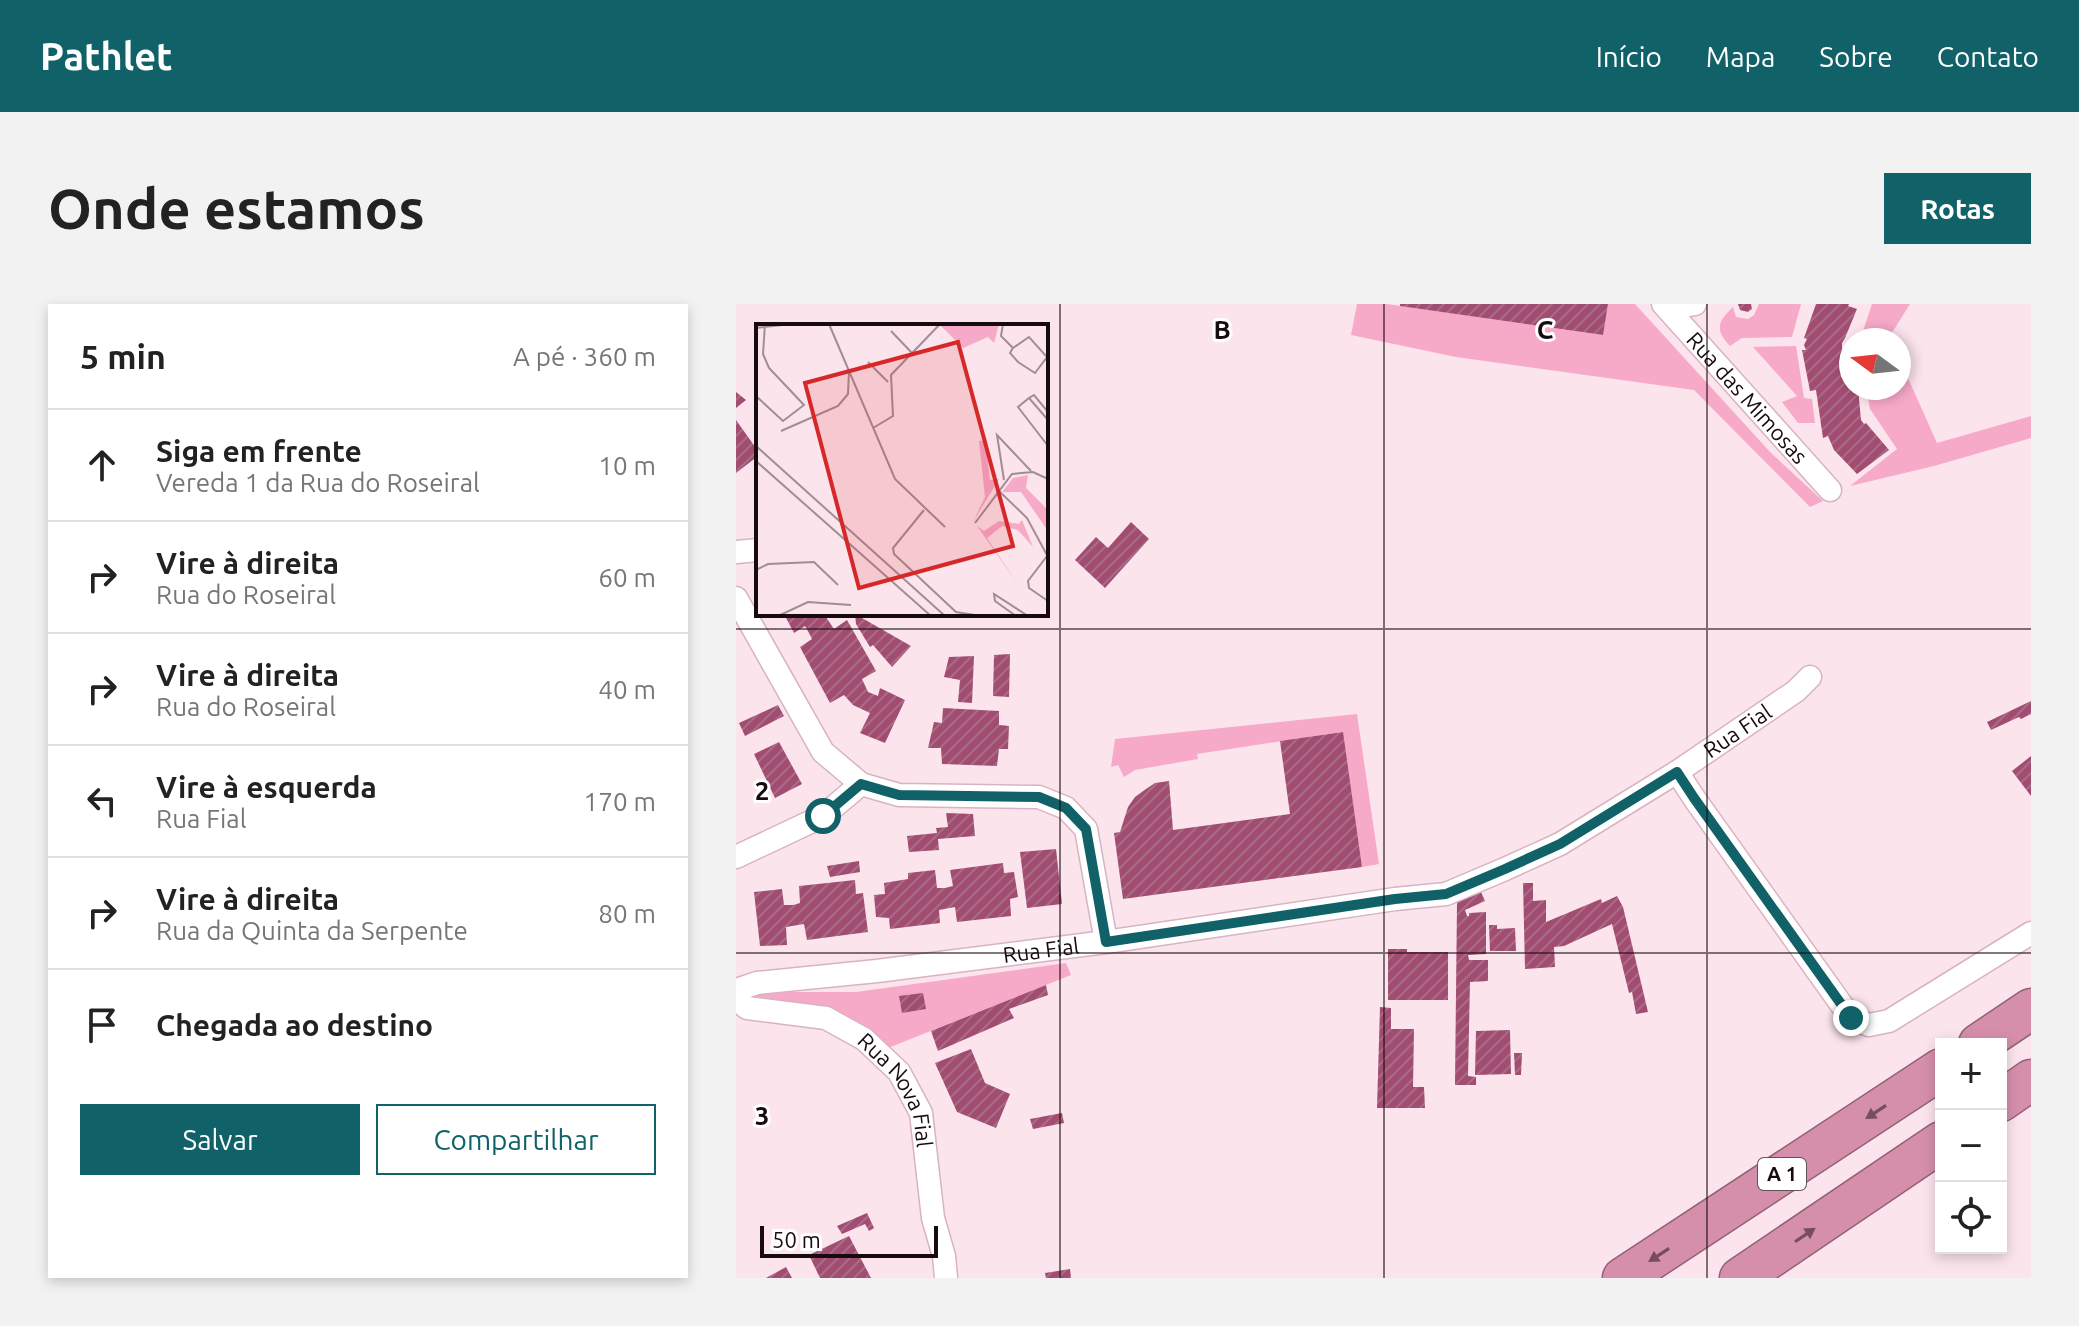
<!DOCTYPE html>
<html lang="pt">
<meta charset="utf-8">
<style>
:root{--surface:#fff;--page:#f2f2f2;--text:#222;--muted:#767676;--line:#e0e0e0;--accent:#116168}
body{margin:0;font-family:Ubuntu,sans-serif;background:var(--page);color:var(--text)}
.controls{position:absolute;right:24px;bottom:24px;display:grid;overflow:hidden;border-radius:0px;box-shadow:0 4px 12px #0003}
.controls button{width:72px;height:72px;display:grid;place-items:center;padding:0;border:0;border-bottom:2px solid var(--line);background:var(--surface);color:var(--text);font:40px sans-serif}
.compass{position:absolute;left:1103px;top:24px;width:72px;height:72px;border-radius:50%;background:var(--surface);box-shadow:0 4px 12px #0003;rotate:285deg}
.scale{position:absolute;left:24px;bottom:20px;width:178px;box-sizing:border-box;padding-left:8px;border:4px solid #180b10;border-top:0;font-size:22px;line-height:28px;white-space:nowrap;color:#180b10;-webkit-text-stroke:6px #fff;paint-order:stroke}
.stop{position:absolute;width:24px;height:24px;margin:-18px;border:6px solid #116168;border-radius:50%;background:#fff}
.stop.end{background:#116168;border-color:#fff;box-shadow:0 2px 8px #0008}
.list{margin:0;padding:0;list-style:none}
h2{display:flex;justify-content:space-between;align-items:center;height:104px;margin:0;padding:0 32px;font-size:34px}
h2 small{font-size:26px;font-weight:400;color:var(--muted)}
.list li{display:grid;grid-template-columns:52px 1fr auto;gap:24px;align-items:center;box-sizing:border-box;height:112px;padding:0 32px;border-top:2px solid var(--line)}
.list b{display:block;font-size:30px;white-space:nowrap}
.list p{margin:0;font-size:26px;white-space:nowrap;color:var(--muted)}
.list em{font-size:26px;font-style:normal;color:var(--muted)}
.actions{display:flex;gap:16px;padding:24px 32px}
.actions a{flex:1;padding:18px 0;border:2px solid var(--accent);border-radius:0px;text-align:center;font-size:28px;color:var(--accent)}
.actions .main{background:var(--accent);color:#fff}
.icon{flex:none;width:44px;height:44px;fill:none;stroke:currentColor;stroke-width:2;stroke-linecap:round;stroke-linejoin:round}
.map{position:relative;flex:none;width:1295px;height:974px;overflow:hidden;border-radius:0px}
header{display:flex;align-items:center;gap:48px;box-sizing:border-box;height:112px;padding:0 40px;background:var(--accent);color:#fff}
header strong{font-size:38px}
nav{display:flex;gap:44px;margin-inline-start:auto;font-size:28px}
.intro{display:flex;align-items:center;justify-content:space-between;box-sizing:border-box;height:192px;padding:0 48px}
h1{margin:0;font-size:56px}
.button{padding:20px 36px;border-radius:0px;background:var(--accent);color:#fff;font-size:28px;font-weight:700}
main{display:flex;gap:48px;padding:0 48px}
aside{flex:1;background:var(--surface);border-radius:0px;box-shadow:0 4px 12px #0003}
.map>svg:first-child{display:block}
.green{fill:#f7a9c8}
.building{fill:url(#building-hatch)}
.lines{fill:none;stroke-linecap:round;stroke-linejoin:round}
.street-casing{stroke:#d8b3c1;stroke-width:25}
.highway-casing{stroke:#936175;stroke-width:43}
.street{stroke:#fff;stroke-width:22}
.highway{stroke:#d58fab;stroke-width:40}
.oneway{fill:#764d5e}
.route{stroke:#116168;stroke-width:10}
.grid{fill:none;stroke:#180b10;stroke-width:2;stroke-opacity:0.55}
.labels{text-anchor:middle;stroke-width:6;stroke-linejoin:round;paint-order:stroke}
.shield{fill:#fff;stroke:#5d5458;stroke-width:2}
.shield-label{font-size:20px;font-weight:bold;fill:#180b10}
.street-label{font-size:22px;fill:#180b10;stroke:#fff}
.inset-road{fill:none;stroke:#a18d95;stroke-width:2}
.view{fill:#d62828;fill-opacity:0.15;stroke:#d62828;stroke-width:4}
.inset-edge{fill:none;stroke:#180b10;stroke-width:4}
.grid-label{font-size:26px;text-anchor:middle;font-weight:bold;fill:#180b10;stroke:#fff;stroke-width:6;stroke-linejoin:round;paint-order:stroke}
</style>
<header>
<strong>Pathlet</strong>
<nav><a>Início</a><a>Mapa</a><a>Sobre</a><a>Contato</a></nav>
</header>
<div class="intro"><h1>Onde estamos</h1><a class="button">Rotas</a></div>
<main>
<aside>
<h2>5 min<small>A pé · 360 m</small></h2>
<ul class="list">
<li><svg class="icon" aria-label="ahead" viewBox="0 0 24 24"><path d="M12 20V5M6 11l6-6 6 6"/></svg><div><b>Siga em frente</b><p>Vereda 1 da Rua do Roseiral</p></div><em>10 m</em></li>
<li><svg class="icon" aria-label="right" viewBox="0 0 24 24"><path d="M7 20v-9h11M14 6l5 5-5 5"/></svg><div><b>Vire à direita</b><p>Rua do Roseiral</p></div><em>60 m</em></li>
<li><svg class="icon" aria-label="right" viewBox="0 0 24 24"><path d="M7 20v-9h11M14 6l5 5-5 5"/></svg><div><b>Vire à direita</b><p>Rua do Roseiral</p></div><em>40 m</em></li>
<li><svg class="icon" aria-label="left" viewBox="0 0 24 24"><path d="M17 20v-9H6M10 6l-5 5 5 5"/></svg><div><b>Vire à esquerda</b><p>Rua Fial</p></div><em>170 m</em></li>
<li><svg class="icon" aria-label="right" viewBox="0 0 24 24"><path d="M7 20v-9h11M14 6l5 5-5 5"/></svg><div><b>Vire à direita</b><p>Rua da Quinta da Serpente</p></div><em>80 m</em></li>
<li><svg class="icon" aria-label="arrive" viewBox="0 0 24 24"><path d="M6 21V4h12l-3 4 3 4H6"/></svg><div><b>Chegada ao destino</b></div></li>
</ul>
<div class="actions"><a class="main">Salvar</a><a>Compartilhar</a></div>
</aside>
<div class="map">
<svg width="1295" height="974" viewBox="0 0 1295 974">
<defs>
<pattern id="building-hatch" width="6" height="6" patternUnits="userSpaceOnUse" patternTransform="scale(2)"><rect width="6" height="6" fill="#a24c72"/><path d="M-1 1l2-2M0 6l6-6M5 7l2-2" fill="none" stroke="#a96c87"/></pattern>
</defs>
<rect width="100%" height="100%" fill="#fce4ed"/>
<path class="green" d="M621 0H651L866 31 872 0H899L1035 149 1087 197 1074 203 958 86 720 53 615 31Z
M1023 0H1065L1056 33 1006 34 994 42C979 26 981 18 997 3L1000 13 1012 15 1018 11Z
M1136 0H1174L1154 32 1155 36H1124Z
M1060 42 1068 94 1076 95 1079 119H1062L1046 98 1061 92 1017 43Z
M1163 54 1201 139 1295 112V134L1198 162 1114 182 1161 145 1134 105 1130 84H1163Z
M621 410 643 560 626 563 606 428 461 450 462 455 399 466 388 473 382 461 375 463 379 435Z
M330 659 335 671 152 744 125 720 95 705 19 694 24 688H120Z"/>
<path class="building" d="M664 0H872L867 31 664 2Z
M1002 0H1015L1016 5 1012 8 1004 6Z
M1080 0H1113L1112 2 1121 5 1109 34 1106 39V46L1110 49 1113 81H1115V84H1122L1125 116 1128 120 1130 119 1153 146 1121 170 1098 146 1092 132 1087 134 1080 86 1074 87 1066 46H1070L1068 41 1071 35 1068 34Z
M0 88 10 96 0 104Z
M0 116 22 147V152L0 169Z
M395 218 413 235 369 284 339 256 360 233 372 244Z
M48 310H88L98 325 111 316 140 367 126 375 132 388 142 392 144 384 169 396 149 439 124 429 134 409 117 401 108 391 94 399 64 343 76 335 73 329 69 322 58 329Z
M119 310 175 342 156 363 137 341 134 343 120 320Z
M274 350 273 393 257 392 258 351Z
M238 352 236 399 222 398 224 376 208 373 213 353Z
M1295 397V410L1285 415 1283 413 1255 426 1251 418Z
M42 401 48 412 9 432 3 419Z
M207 404 263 407V421L273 422 272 445H263L261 462 206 460 205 444H192L198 418 206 419Z
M607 428 626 563 387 595 378 529 384 528 392 503 399 493 410 485 419 479 433 477 437 526 554 510 544 437Z
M43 438 66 480 39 494 18 450Z
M1295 452V492L1276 467Z
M210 509 237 510 239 532 202 535 203 546 173 548 171 532 201 529 200 524 212 523Z
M320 545 326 600 291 604 284 548Z
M123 557 124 568 94 573 91 562Z
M267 559 268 569 278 568 282 593 274 595 275 612 221 618 219 603 203 606 204 619 154 625 153 614 140 613 138 591 149 590 148 579 172 575V569L199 566 201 584H209L217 582 214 566Z
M119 576 120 590 127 589 132 628 71 636 68 620 50 623 51 641 24 642 18 588 46 585 48 601H57L64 599 63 582Z
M787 579H797V597L810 596V618L865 595 866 599 881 592 887 603 912 708 900 710 896 688 893 689 876 620 828 642 818 643 819 663 789 665Z
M745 588 749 597 729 606 731 612H733V609L750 608V650L732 651 733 656H752V677L734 678 732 772 740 773V781H719L721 598Z
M753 621H761V625L779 624 780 647H754Z
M652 645H671V648H712V696H652Z
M310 681 312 691 273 705 278 714 202 747 195 727Z
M187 689 190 705 166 709 163 692Z
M644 703 655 704V725H678L677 783H688L689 804H641Z
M774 726 775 770 739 771 740 727Z
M235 745 249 779 274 790 260 824 221 808 199 759Z
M778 749H786L785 771H779Z
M326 809 328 819 297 825 294 815Z
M131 909 138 924 133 927 129 920 106 930 101 922Z
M113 932 135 974H84L73 951Z
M50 963 56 974H30Z
M334 965 335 974H310L309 969Z"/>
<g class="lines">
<defs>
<g id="street">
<path id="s1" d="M927 0 1094 186"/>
<path d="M932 5 959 0"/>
<path d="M0 248 22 246"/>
<path d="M0 294 87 448 125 480 163 491 303 493 330 504 350 525 370 638"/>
<path d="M941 468 958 494 1115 714 1133 721 1153 717 1295 629"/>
<path d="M0 553 87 512 125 480"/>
<path id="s2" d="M0 686 21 679 141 667 370 638 659 595 710 590 769 565 824 540 941 468 1060 387 1074 373"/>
<path id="s3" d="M0 695 11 704 90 714 128 735 163 768 185 809 197 914 208 952 210 974"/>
</g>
<path id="highway" d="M1243 740 1295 705
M1265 797 1295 776
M887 974 1205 765
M1004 974 1205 838"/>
</defs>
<use href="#street" class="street-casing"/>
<use href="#highway" class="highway-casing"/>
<use href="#street" class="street"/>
<use href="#highway" class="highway"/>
</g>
<defs><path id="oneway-solid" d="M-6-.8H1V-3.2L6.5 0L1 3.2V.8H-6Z" transform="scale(2)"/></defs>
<g class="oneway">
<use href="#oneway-solid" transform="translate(1140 808) rotate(147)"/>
<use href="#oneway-solid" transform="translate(1069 931) rotate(-34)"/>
<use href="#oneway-solid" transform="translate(923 951) rotate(147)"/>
</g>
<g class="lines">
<path class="route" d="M87 512 125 480 163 491 303 493 330 504 350 525 370 638 659 595 710 590 769 565 824 540 941 468 958 494 1115 714"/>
</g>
<path class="grid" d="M324 0V974M648 0V974M971 0V974M0 325H1295M0 649H1295"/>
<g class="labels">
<rect class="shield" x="1022" y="854" width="48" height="32" rx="6"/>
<g class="shield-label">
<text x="1046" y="877">A 1</text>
</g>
<g class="street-label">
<text dy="8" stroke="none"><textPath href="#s1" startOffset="126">Rua das Mimosas</textPath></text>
<text dy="8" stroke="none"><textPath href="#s2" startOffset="1052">Rua Fial</textPath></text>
<text dy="8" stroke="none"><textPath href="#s2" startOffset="308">Rua Fial</textPath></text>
<text dy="8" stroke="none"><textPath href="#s3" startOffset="200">Rua Nova Fial</textPath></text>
</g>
</g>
<g transform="translate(20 20)">
<rect width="292" height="292" fill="#fce4ed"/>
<path d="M229 116 234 156 243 155 217 198 229 173 223 117ZM272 151 270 164 292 186V207L265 168H246L257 154ZM266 196 277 223 262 206 246 202 231 214 262 260 221 202 228 207 243 197 263 200Z" fill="#f7a9c8"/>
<path d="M243 0 238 19 232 13 207 24 185 2Z" fill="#f7a9c8"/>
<path class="inset-road" d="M73 0 139 155 189 203M247 0 245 12 257 24 254 29 262 38 279 49 291 33 273 13 257 24M0 4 35 0M135 7 157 30M112 38 132 58M0 72 27 97 48 81 13 44 7 30 9 0M273 74 262 83 292 122M292 88 278 71 273 74 292 96M117 104 137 92 135 51 184 0M25 107 82 82 92 70 93 46M0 122 189 292M0 137 175 292M248 156 241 111 275 147M241 165 271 194 292 233M168 186 137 224 138 230 200 288 225 292M219 199 256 150 277 148 292 155M291 232 272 257 273 264 292 277M0 246 12 240 58 238 82 261M22 292 52 278 95 281M260 292 239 277 238 270 272 292"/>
<path class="view" d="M202 18 257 222 103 264 49 59Z"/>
<rect width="292" height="292" class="inset-edge"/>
</g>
<g class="grid-label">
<text x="486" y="35">B</text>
<text x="809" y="35">C</text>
<text x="26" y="496">2</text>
<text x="26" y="821">3</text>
</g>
</svg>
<div class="controls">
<button>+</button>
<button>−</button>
<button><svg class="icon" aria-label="locate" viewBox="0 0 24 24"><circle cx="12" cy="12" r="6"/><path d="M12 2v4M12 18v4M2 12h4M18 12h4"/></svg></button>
</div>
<svg class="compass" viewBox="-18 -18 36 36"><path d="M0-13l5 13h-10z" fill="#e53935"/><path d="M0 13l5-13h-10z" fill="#767676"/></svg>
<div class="scale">50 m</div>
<div class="stop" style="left:87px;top:512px"></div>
<div class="stop end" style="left:1115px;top:714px"></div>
</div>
</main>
